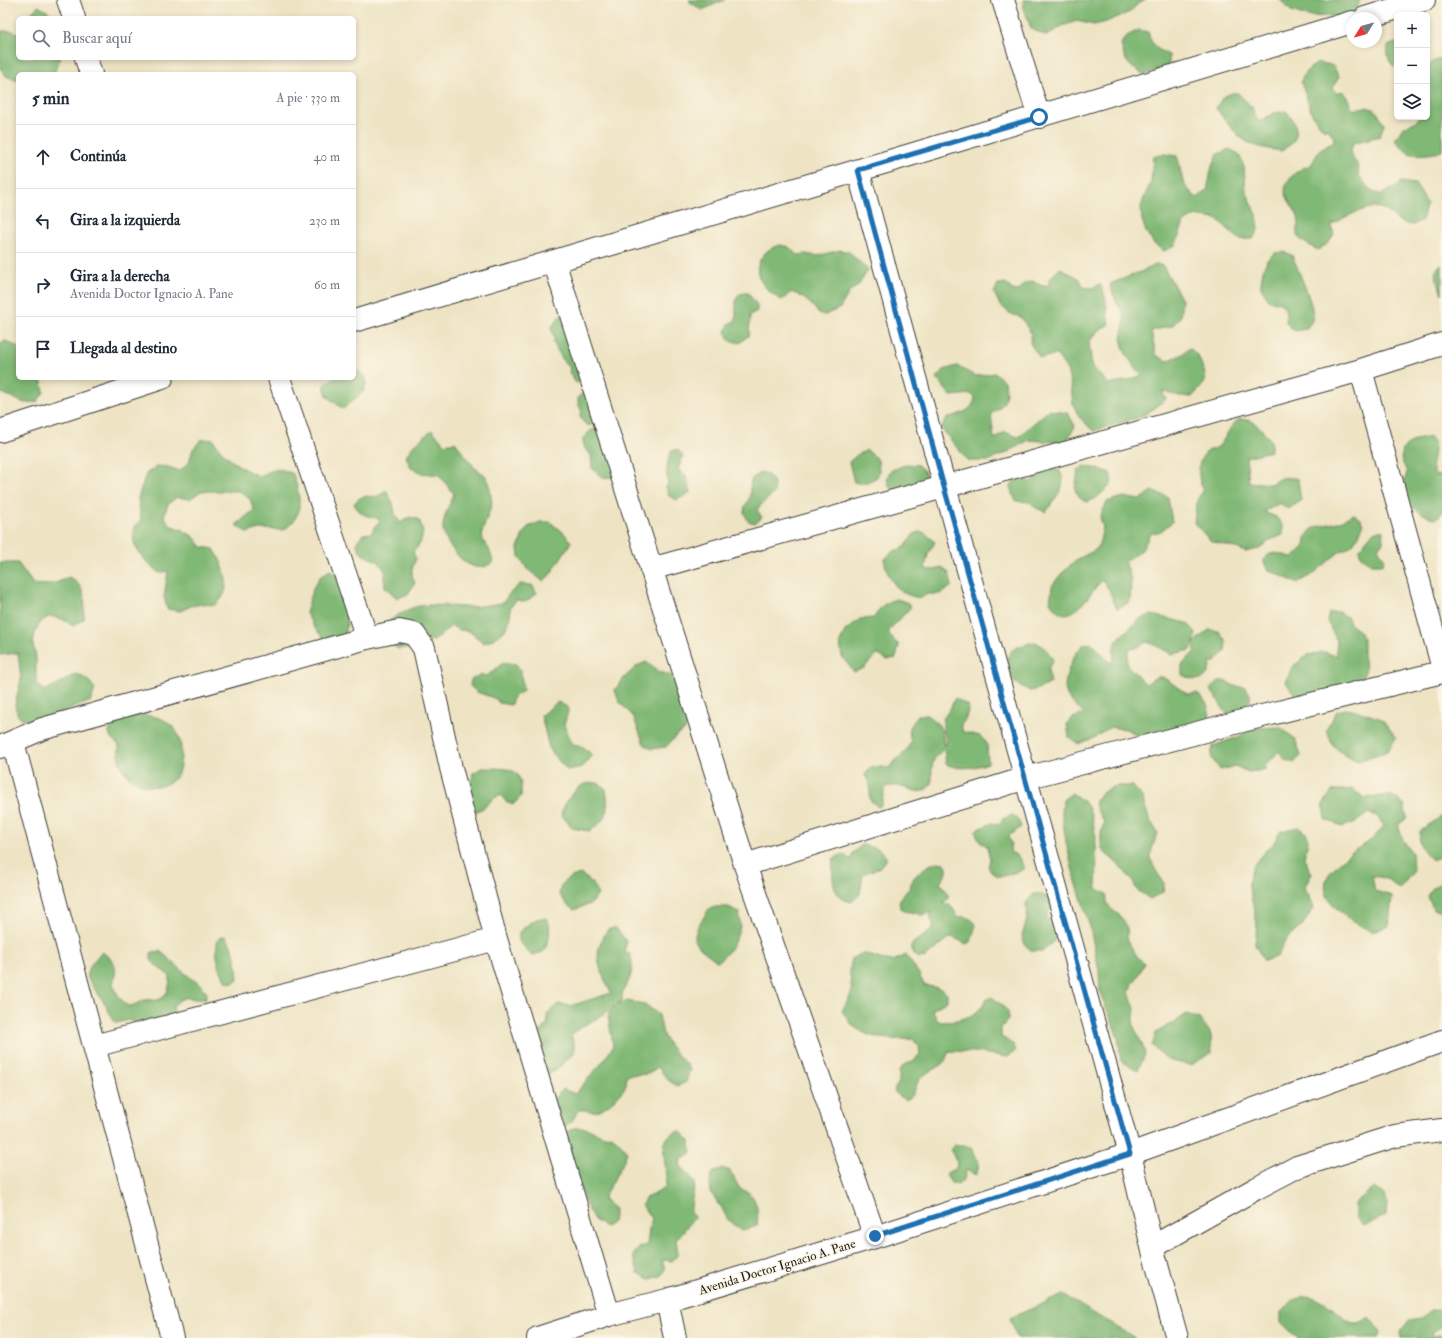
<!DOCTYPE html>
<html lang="es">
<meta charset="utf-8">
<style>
:root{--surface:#fff;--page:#f6f6f7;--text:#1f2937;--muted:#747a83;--line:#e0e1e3}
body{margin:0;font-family:"IM FELL Double Pica",serif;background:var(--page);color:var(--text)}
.controls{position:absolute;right:12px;top:12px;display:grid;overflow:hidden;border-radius:6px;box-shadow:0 2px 6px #0003}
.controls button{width:36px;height:36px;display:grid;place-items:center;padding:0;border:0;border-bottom:1px solid var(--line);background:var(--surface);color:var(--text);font:20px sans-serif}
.compass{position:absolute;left:1346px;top:12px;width:36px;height:36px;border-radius:50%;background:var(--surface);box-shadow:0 2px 6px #0003;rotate:233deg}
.stop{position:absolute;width:12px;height:12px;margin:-9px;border:3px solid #1f6fb2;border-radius:50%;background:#fff}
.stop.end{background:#1f6fb2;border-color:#fff;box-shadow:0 1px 4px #0008}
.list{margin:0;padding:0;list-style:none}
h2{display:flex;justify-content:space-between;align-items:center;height:52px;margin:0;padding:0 16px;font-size:17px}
h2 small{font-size:13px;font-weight:400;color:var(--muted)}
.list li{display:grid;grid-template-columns:26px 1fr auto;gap:12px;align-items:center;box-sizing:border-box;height:64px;padding:0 16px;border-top:1px solid var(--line)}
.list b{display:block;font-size:15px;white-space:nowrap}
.list p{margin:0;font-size:13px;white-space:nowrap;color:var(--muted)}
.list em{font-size:13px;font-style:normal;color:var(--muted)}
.icon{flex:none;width:22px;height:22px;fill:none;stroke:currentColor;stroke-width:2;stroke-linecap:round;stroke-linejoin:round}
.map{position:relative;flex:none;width:1442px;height:1338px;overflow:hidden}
.search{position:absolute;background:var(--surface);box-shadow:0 2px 6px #0003;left:16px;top:16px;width:340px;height:44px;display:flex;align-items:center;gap:10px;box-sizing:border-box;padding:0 14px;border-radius:6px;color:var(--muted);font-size:15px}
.panel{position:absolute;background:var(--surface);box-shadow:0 2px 6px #0003;left:16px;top:72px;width:340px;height:308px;border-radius:6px}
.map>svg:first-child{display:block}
.forest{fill:#80b874;stroke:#4e6a48}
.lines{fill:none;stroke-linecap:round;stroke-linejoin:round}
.street-casing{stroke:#3c3a35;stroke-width:24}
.street{stroke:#fff;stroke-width:22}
.route{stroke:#1f6fb2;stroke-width:5}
.labels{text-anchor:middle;stroke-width:3;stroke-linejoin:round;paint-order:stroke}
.street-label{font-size:13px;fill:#1c1c1c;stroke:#fcf5e5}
</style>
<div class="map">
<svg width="1442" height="1338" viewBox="0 0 1442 1338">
<rect width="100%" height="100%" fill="#fcf5e5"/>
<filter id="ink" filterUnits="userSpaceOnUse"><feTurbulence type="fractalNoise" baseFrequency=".025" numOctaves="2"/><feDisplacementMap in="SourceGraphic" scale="8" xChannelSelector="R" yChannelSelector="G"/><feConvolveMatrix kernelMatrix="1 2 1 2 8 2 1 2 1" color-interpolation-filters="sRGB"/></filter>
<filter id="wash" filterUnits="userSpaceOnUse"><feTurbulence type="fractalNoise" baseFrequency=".012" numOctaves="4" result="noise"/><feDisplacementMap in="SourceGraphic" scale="16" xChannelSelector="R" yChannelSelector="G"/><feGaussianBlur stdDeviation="0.9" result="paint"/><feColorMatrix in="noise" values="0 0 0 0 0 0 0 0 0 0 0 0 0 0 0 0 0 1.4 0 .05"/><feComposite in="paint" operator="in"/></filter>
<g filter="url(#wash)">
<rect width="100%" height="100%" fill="#eee4c4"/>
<path class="forest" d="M689 0H725L702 10 690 2Z
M1023 0H1145L1138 4 1130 12 1106 22 1094 25 1077 21 1062 26 1047 36 1031 29 1024 8Z
M1280 0H1360L1356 12 1346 17 1307 16 1291 11Z
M38 6 49 12 52 18H29V15Z
M1139 30 1148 32C1152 46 1156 49 1169 55V66L1145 75C1127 65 1126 64 1121 44L1125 37Z
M1 31H13L18 34V58H60L55 71 49 74H18V81L6 76 0 68Z
M1397 42V68C1388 64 1387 55 1388 46Z
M1442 59V151C1434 154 1414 157 1407 152 1403 149 1399 144 1395 140L1403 127 1417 121 1419 117H1427V104L1430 100 1427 95V67L1434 61Z
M1318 63C1334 65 1332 63 1339 77L1333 87 1337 93 1342 91C1348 96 1351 100 1351 108L1355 110C1361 106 1372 106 1377 112 1380 115 1381 120 1384 124L1380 136 1353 143 1350 154 1357 164 1359 176 1372 192 1381 194 1387 192 1401 182 1415 184 1427 203 1422 220 1413 225C1408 224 1402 223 1398 220 1393 217 1389 211 1383 209 1370 203 1343 218 1331 225L1334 234 1327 244 1318 250C1311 246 1299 242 1297 232 1296 227 1300 222 1298 217 1291 200 1276 192 1293 175 1298 170 1304 167 1311 165L1319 151 1333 142 1334 138 1329 130 1323 129 1313 116 1301 82C1303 72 1310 68 1318 63Z
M1232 93H1238L1252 107 1255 116 1259 122 1274 113 1286 111C1300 126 1301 141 1281 151 1269 149 1253 147 1243 139 1232 131 1224 119 1216 108L1223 97Z
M1229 149 1239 154 1244 167 1246 191 1257 215 1259 228 1253 239H1239L1217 219 1194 216 1184 222 1176 245 1164 251 1154 244 1146 232 1142 220 1141 207 1145 195 1151 183 1153 157 1164 154 1177 156C1180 164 1180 171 1182 178 1183 186 1192 193 1197 198L1207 191 1212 166 1218 154Z
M780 245 789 247 797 255 806 254 817 256 840 250 849 252 868 270 858 286 850 291 840 308 825 315 819 314C811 303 803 296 791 292L787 297 781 300C773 295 762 286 759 277 753 262 766 248 780 245Z
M1283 252 1292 255C1297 268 1315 307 1313 318 1312 322 1308 326 1306 329L1295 331 1286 323C1287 308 1285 302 1269 301L1261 288V283L1263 271 1267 260 1275 253Z
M1157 264 1163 266 1182 300 1180 317 1172 326 1151 331 1156 355 1167 361 1181 355 1190 348 1198 356 1206 376 1202 386 1192 397 1179 396 1162 391 1166 399 1155 408 1140 417 1093 431 1079 417 1073 404 1071 386 1067 370 1057 355 1040 358 1030 343 1031 334 1021 317 1011 314 1000 305 994 293 998 284 1006 283 1012 290 1019 291 1024 284 1033 281 1042 286 1049 285V279L1060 268 1080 279 1083 287 1092 288 1100 284C1108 299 1106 308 1109 324L1097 332 1089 342 1092 366 1108 384 1129 380 1142 375C1133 366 1119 347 1122 334 1123 328 1125 322 1124 316 1123 312 1120 308 1118 305 1115 298 1112 292 1110 284L1150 268Z
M1442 265V294L1435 273 1439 266Z
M745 293H748L757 305V311L750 315 749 335 740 343 729 340 726 332 729 324 736 320V301L738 295Z
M562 315 581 382 576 383 569 373 570 369 568 365 565 364C561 355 556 350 553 341L555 339 551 328 559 317Z
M6 341 18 347V378H41L44 392 37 402 24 403 0 392V343Z
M957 366 975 376 995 373 1005 382C1007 400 1006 403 991 414L994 439 1005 432 1018 437 1049 410 1068 413 1075 426 1066 443 1029 440 1008 452 988 461H968L941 428 947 418C959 414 973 412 975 398L971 394 951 396 936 378 943 370Z
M354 367 365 377 367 382 363 392 343 409 327 396 324 385 334 378H354Z
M589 388 596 422 589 426 584 423 580 416 582 412 578 403V397Z
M1239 419C1255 419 1262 429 1271 441V451L1246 457 1249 482 1271 484C1280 477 1287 476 1298 479L1301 501 1288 509 1280 503 1264 512 1276 517 1283 526V535L1270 540 1259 549 1245 552 1239 549 1211 541 1194 523 1197 500 1203 491C1198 479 1195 461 1208 451 1211 449 1216 449 1219 446 1227 437 1229 426 1239 419Z
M603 428 615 476C603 480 600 476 592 468L591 454C585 450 583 446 583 438L591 430Z
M432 430 445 444 455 442 475 468 485 475 489 482 492 504 482 532 483 541 489 549 493 562C488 566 483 568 476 567 464 566 443 542 443 529 443 516 449 506 454 494L439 475 422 473 411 468 406 456 414 445Z
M1430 437 1435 444 1432 465 1435 476 1442 475V513L1435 519 1421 513 1407 502 1404 483 1407 472 1401 459 1403 449 1415 440Z
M213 439C222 456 241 469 259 476 274 470 278 466 293 474L297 486 299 498V511L293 522 284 530 259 529 247 533 236 525 254 510 250 499 239 491H201L190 499 177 497 168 504 164 516 171 526 183 530 194 537 202 547 214 549C222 561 232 584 222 598 220 601 217 603 215 605L202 604 191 606 180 611 167 609 164 597 168 571 159 573C147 563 129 547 134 529 135 526 139 522 141 519L138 498 146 474 157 466 169 467 180 471 189 462 193 449 201 440Z
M675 450H678L683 455 678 469 684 475H686L690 493 677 500 669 496 666 487 668 484C666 473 667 462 671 451Z
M867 450 878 460 879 470 877 477C868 482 864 485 854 482L849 462 857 455Z
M907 464 918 465 924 471 927 478 921 485 893 491 890 488 887 479 890 471Z
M1084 466 1103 470 1110 473 1112 479 1111 485 1095 499 1086 502 1080 498 1075 490 1078 471Z
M1053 469 1060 471 1063 480 1061 490 1046 512 1036 508 1030 502 1016 501 1010 488 1015 479 1024 476 1029 482C1039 477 1041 470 1053 469Z
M760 472 767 474 774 482V493L760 506 757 510 762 517 755 523 748 521 744 512 745 506 750 497V489L751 480Z
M386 490 393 503 395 514 400 523 409 517 418 519C426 530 423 543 413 552L416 559C412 568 410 573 415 583L408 594 397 598 385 587 384 578 386 573 379 562 362 554 357 545 358 540 363 534 371 533 376 525 380 523 378 518C366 517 360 514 354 504 363 492 367 498 378 496 381 495 384 492 386 490Z
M1152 491 1168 497 1172 522 1161 531 1150 534 1142 550 1125 561 1131 580 1130 602 1117 609C1111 598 1112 590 1102 581 1097 584 1095 589 1091 593 1085 602 1070 621 1058 611 1055 609 1052 605 1050 602L1052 586 1061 574 1068 568 1074 561 1097 549 1100 541 1103 527 1100 517 1107 502 1123 497 1140 500Z
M1354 514 1361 519 1363 525 1359 536 1352 545 1338 553 1313 574 1297 583 1267 569 1263 560C1271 549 1282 554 1293 558L1305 546C1306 524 1321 527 1337 522 1343 521 1348 516 1354 514Z
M540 522H550L564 533 571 542 550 575 543 581 527 569 519 556 518 548 523 534 528 527Z
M1379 530 1383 531V543L1378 548 1384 558 1383 564H1371L1361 556 1359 549 1372 533Z
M919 532 925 533 935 542 928 554 925 569 933 570 942 568 949 573 952 586 940 594H927L921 598C905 596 896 590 889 575 886 570 886 565 884 560L892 552 905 547 914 534Z
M0 563H18L33 584C49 586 55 584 69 577 72 579 77 582 79 585 86 594 85 608 84 619L73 626 62 619 50 616 40 622 35 633 33 645 36 657V682L44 691 77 674 88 680 95 689 91 701 41 720 29 722 18 716 15 705 21 679 18 653 0 655Z
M330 570 340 577C344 597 350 616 345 637L324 639 314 627 306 613 313 588 320 577Z
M520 584 532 585 537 593 525 602 516 600 510 608C512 628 502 636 484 643L469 631 460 630 451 626 434 641 424 640 415 647 398 649 388 642 386 632 388 622C420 597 433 607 469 607 480 607 492 604 503 603L509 594Z
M897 599 908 603 911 607 889 630V635L899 645 896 658 887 660 877 654 864 668 854 672 842 657 840 642 845 631 860 619 874 618C880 607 884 602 897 599Z
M1339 612 1347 617 1352 626 1359 631 1363 639V655L1366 669 1362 679 1352 682 1346 692 1301 705 1286 682 1292 667 1308 655 1324 652 1337 656 1336 651 1337 641 1327 621 1329 613Z
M1152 615 1187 623 1196 632 1194 642 1209 630 1219 631 1226 641 1225 652 1215 662H1211C1209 681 1198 683 1182 675V665L1195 651 1194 642 1191 650 1172 654 1153 644 1146 642 1136 648 1129 649 1127 665 1146 684 1156 677H1163L1187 694 1197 693C1207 702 1209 706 1210 720L1146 736 1136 735 1126 729 1110 727 1096 737 1078 744 1069 737 1067 724 1072 718 1084 714C1078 708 1068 700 1066 692 1062 680 1074 652 1083 645 1086 643 1089 644 1092 643L1108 661 1113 663 1114 647 1117 640 1139 619Z
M1035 642C1044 646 1048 651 1053 660L1048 669 1051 683 1038 689 1030 691 1014 682 1005 668C1007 648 1017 646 1035 642Z
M646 662 660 672 670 675 676 680 689 717 685 730 678 734 666 747 651 749 644 744 633 716 619 702 615 690 624 678 637 666Z
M503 663 516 664 521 671 523 691 513 697 511 705 499 703 496 699 477 692 470 686 471 679 481 675 487 676Z
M1219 681H1226L1234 686 1245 687 1250 694V701L1239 712 1228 715C1221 707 1217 698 1210 689Z
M955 698 969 706 966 718 961 725 963 732 980 736 987 743 988 763C976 768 957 770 946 764L944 749C929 760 932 769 932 784 919 797 917 790 902 787 896 785 891 786 885 787L881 806 878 807 870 800V784L865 775C873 764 875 766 888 768L905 752 911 742C907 726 911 727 918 715H927L939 725 943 735 944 746 947 741 943 729V719L950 709Z
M558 702 569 708 564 725 573 745 584 747 592 755 582 767 567 770 556 758 549 748 541 715Z
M1346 709 1364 713 1382 719 1396 737 1388 751 1358 761 1339 751 1333 745 1326 730 1337 711Z
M135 715C164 714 183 725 181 757 180 764 180 772 175 778 172 782 164 785 159 786 141 789 124 778 119 760 118 755 119 750 119 745L111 738 109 732 111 726 128 716Z
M1280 727 1295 739 1301 756 1294 763 1285 760 1279 751 1265 766V770L1248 772 1235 766 1220 770 1211 757 1213 746 1238 737 1254 728Z
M482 768C508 769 523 764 521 796L514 804 506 802 501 795 494 798 485 807 469 815 465 790 472 779 473 773Z
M598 783 606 789C609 810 608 820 589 831L572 828 561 814C565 803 573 789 585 784 589 783 594 783 598 783Z
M1117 786H1133L1142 797 1149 819 1158 833C1147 859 1149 860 1164 883L1163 892 1150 899 1137 890 1132 880 1120 866 1103 851 1101 844V833L1104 822C1102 818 1097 812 1096 807 1093 796 1108 788 1117 786Z
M1352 789 1365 798 1390 795 1404 804 1407 818 1398 825 1403 840 1412 853 1413 872 1399 889 1386 878 1372 876 1375 891 1392 896 1389 926 1372 932C1354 922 1317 903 1327 878 1330 870 1344 858 1351 853 1357 848 1365 845 1371 840 1376 836 1380 830 1384 826L1377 816 1368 813 1356 822 1342 827 1325 819 1323 804 1332 791Z
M1072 793C1076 797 1086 802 1088 807 1098 827 1097 865 1096 888L1107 894C1105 911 1116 909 1123 920 1131 931 1125 932 1128 941 1131 949 1138 957 1144 964 1140 974 1133 982 1129 992L1135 1009 1133 1025 1142 1044 1145 1054 1138 1070 1121 1061 1118 1037 1100 992 1099 971 1090 927 1072 868 1066 842 1062 814 1063 800Z
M1013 815 1019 822 1021 827 1014 833 1010 834 1008 838 1011 843 1010 849 1011 853C1020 854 1020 862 1025 868 1018 873 1017 871 1010 874 998 878 996 877 988 867L990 859 987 846C980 842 976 838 976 830L992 823 998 825 1001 823 1002 819Z
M1442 816V856L1432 860C1422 849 1418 847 1420 831Z
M1298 827 1307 834 1308 841 1304 858 1312 874 1304 888 1309 895 1314 907 1302 926 1285 940 1278 956 1264 961 1255 945 1257 923 1248 883 1253 866 1263 853 1273 844 1281 831Z
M862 845 879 849 887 858 879 868 863 874 860 894 852 902C831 899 832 876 833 859L843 854 849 859 852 858 853 853Z
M937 862 944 863 947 866V873L940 883 948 893V899L942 903 950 904 958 917C966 916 971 918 976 924L971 942 966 944 953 937 949 938 926 957 918 958 913 954 911 946C916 938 927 937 934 927L930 915 932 912 921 915C919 915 918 913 916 913 911 911 906 914 901 908 895 898 906 894 910 887 911 885 911 882 912 881 917 872 928 865 937 862Z
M580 874C590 880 595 884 598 895L590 904 574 910 567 905 559 894C561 881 568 878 580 874Z
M1442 881V911L1433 910 1428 896 1433 888Z
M1034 894H1040L1051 899V908L1047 915V919L1057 924 1060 934 1053 942 1042 951H1032L1025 945 1022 936 1027 919 1026 903Z
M716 907H729L740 913C739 917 740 921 740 926 737 941 729 952 718 962L700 948 694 939 698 926 709 909Z
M540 918 548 919C551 932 550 940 543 952L532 955 519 942V932L532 921Z
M616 928 627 942 624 951 630 954C632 961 633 967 631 974 629 985 621 988 622 1001L617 1005 626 1001 645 1004 659 1015 663 1035 669 1045 690 1069 686 1082 677 1086 668 1080 658 1067 648 1074 626 1075C626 1077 627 1082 626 1084 624 1093 605 1109 597 1111 591 1113 586 1109 579 1110L572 1121 565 1126 554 1116 550 1102 563 1089 575 1094 606 1058 613 1046 608 1015 615 1006 601 1016 578 1029 571 1035 574 1044V1053L558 1068 546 1075 534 1036 543 1030 548 1022 547 1014 558 1004 570 1006 611 993C604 978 594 961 600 944 602 939 605 934 608 929Z
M225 936C235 948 237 964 238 979L233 983 227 982C219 971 213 950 219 938Z
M156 951 159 953 160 951 193 980 198 982 207 993 206 998C193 1003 185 990 173 1007L175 1013 172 1018 142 1025 128 1020 116 1023C110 1015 108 1008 103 1001 99 993 87 983 87 973 88 966 97 958 101 952 118 961 117 968 113 984L118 995 127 1006C136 1006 138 1002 145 1000 149 999 153 1001 158 1000 168 997 170 985 170 976 166 973 152 963 151 960 151 959 151 953 151 953Z
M863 953 880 959 893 961 906 955 919 974 924 985 942 989 947 993V1001L932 1010 938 1021C948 1024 972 1018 979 1010 985 1003 983 1000 992 997L1008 1011V1020L1001 1028V1037L1012 1043 1016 1050 1011 1055 1007 1057 976 1052 949 1051C948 1054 946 1059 944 1062 938 1069 922 1073 918 1082 913 1091 917 1094 906 1100L896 1094 894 1090 899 1082V1071L905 1064 913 1062 920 1054 919 1046 912 1039C891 1040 868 1040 851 1024 848 1020 845 1015 842 1011L852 992 850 974 851 959Z
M1187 1014 1201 1020 1209 1031 1211 1036 1212 1053 1190 1065 1168 1060 1152 1046 1156 1033Z
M574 1128H586L604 1136 612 1135 627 1151 624 1161 603 1199 615 1209 613 1222 606 1227 595 1221 589 1211 560 1137Z
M680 1131 690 1141 691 1155 681 1159 680 1165 695 1182C694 1192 690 1204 691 1213L695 1217 676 1240 678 1254 672 1261 662 1260 665 1269 661 1276 650 1279 638 1273 633 1255 640 1247 647 1245 650 1222 652 1220 642 1205 645 1198 655 1194 666 1187C665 1179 666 1172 665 1164 663 1150 662 1133 680 1131Z
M954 1145H964L970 1147C977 1156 981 1164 976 1175L966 1170 964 1179 958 1185 951 1183 946 1176 948 1172 956 1169 957 1162 950 1149Z
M722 1168 730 1171 740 1189C757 1192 759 1211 757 1226L741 1231 728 1220 722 1208 711 1193 710 1184 711 1174Z
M1374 1188 1385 1195 1387 1203 1386 1216 1363 1226 1355 1217V1204L1367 1192Z
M1063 1295 1135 1338H1017L1010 1318Z
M1304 1296C1329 1296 1342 1324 1357 1323 1361 1323 1365 1320 1369 1317L1381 1333 1379 1338H1297L1281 1322V1312L1292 1301Z
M1441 1309 1442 1310V1326L1431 1333 1432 1336H1442V1338H1402L1401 1332 1409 1321 1422 1319 1431 1311Z"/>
</g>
<g filter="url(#ink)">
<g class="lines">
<defs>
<path id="street" d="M68 0 74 18
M1003 0 1039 117
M1365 18 1424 0
M86 58 91 74
M858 170 945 487 1130 1154 1152 1247 1177 1338
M554 261 745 865 875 1237
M354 321C686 221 1020 123 1352 22
M1361 370 1442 665
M279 378 367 638
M0 431 162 378
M651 569 1361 370 1442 344
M13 742 172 1338
M0 747 42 729 367 638 399 631 414 634 424 648 451 768 496 939 609 1315
M745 865 1026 778 1246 720 1442 672
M94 1046 496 939
M1152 1247 1257 1188 1297 1167 1395 1136 1442 1130
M667 1300 675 1338
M538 1338 609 1315 667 1300 875 1237 1130 1154 1442 1041"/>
</defs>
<use href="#street" class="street-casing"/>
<use href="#street" class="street"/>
</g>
</g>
<g class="lines" filter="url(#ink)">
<path class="route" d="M875 1236 1130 1154 944 487 858 170 1039 117"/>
</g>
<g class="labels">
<g class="street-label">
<text transform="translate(777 1266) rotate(-17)" y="5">Avenida Doctor Ignacio A. Pane</text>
</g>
</g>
</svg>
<div class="controls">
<button>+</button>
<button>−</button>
<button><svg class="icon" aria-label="layers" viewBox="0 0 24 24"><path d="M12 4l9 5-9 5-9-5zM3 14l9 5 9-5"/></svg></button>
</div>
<svg class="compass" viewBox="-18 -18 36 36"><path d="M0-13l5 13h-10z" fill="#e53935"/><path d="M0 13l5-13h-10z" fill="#747a83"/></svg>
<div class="stop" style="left:1039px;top:117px"></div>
<div class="stop end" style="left:875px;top:1236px"></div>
<div class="search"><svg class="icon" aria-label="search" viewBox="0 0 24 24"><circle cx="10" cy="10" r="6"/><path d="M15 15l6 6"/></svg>Buscar aquí</div>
<section class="panel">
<h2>5 min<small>A pie · 330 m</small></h2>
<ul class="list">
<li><svg class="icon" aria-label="ahead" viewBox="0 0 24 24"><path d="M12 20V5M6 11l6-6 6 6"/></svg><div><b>Continúa</b></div><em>40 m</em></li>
<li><svg class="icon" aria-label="left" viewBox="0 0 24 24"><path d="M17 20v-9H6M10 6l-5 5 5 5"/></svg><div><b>Gira a la izquierda</b></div><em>230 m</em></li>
<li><svg class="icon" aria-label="right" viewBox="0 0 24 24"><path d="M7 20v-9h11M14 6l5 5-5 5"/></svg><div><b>Gira a la derecha</b><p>Avenida Doctor Ignacio A. Pane</p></div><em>60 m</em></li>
<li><svg class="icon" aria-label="arrive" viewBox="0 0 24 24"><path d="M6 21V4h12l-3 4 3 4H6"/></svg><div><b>Llegada al destino</b></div></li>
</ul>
</section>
</div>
